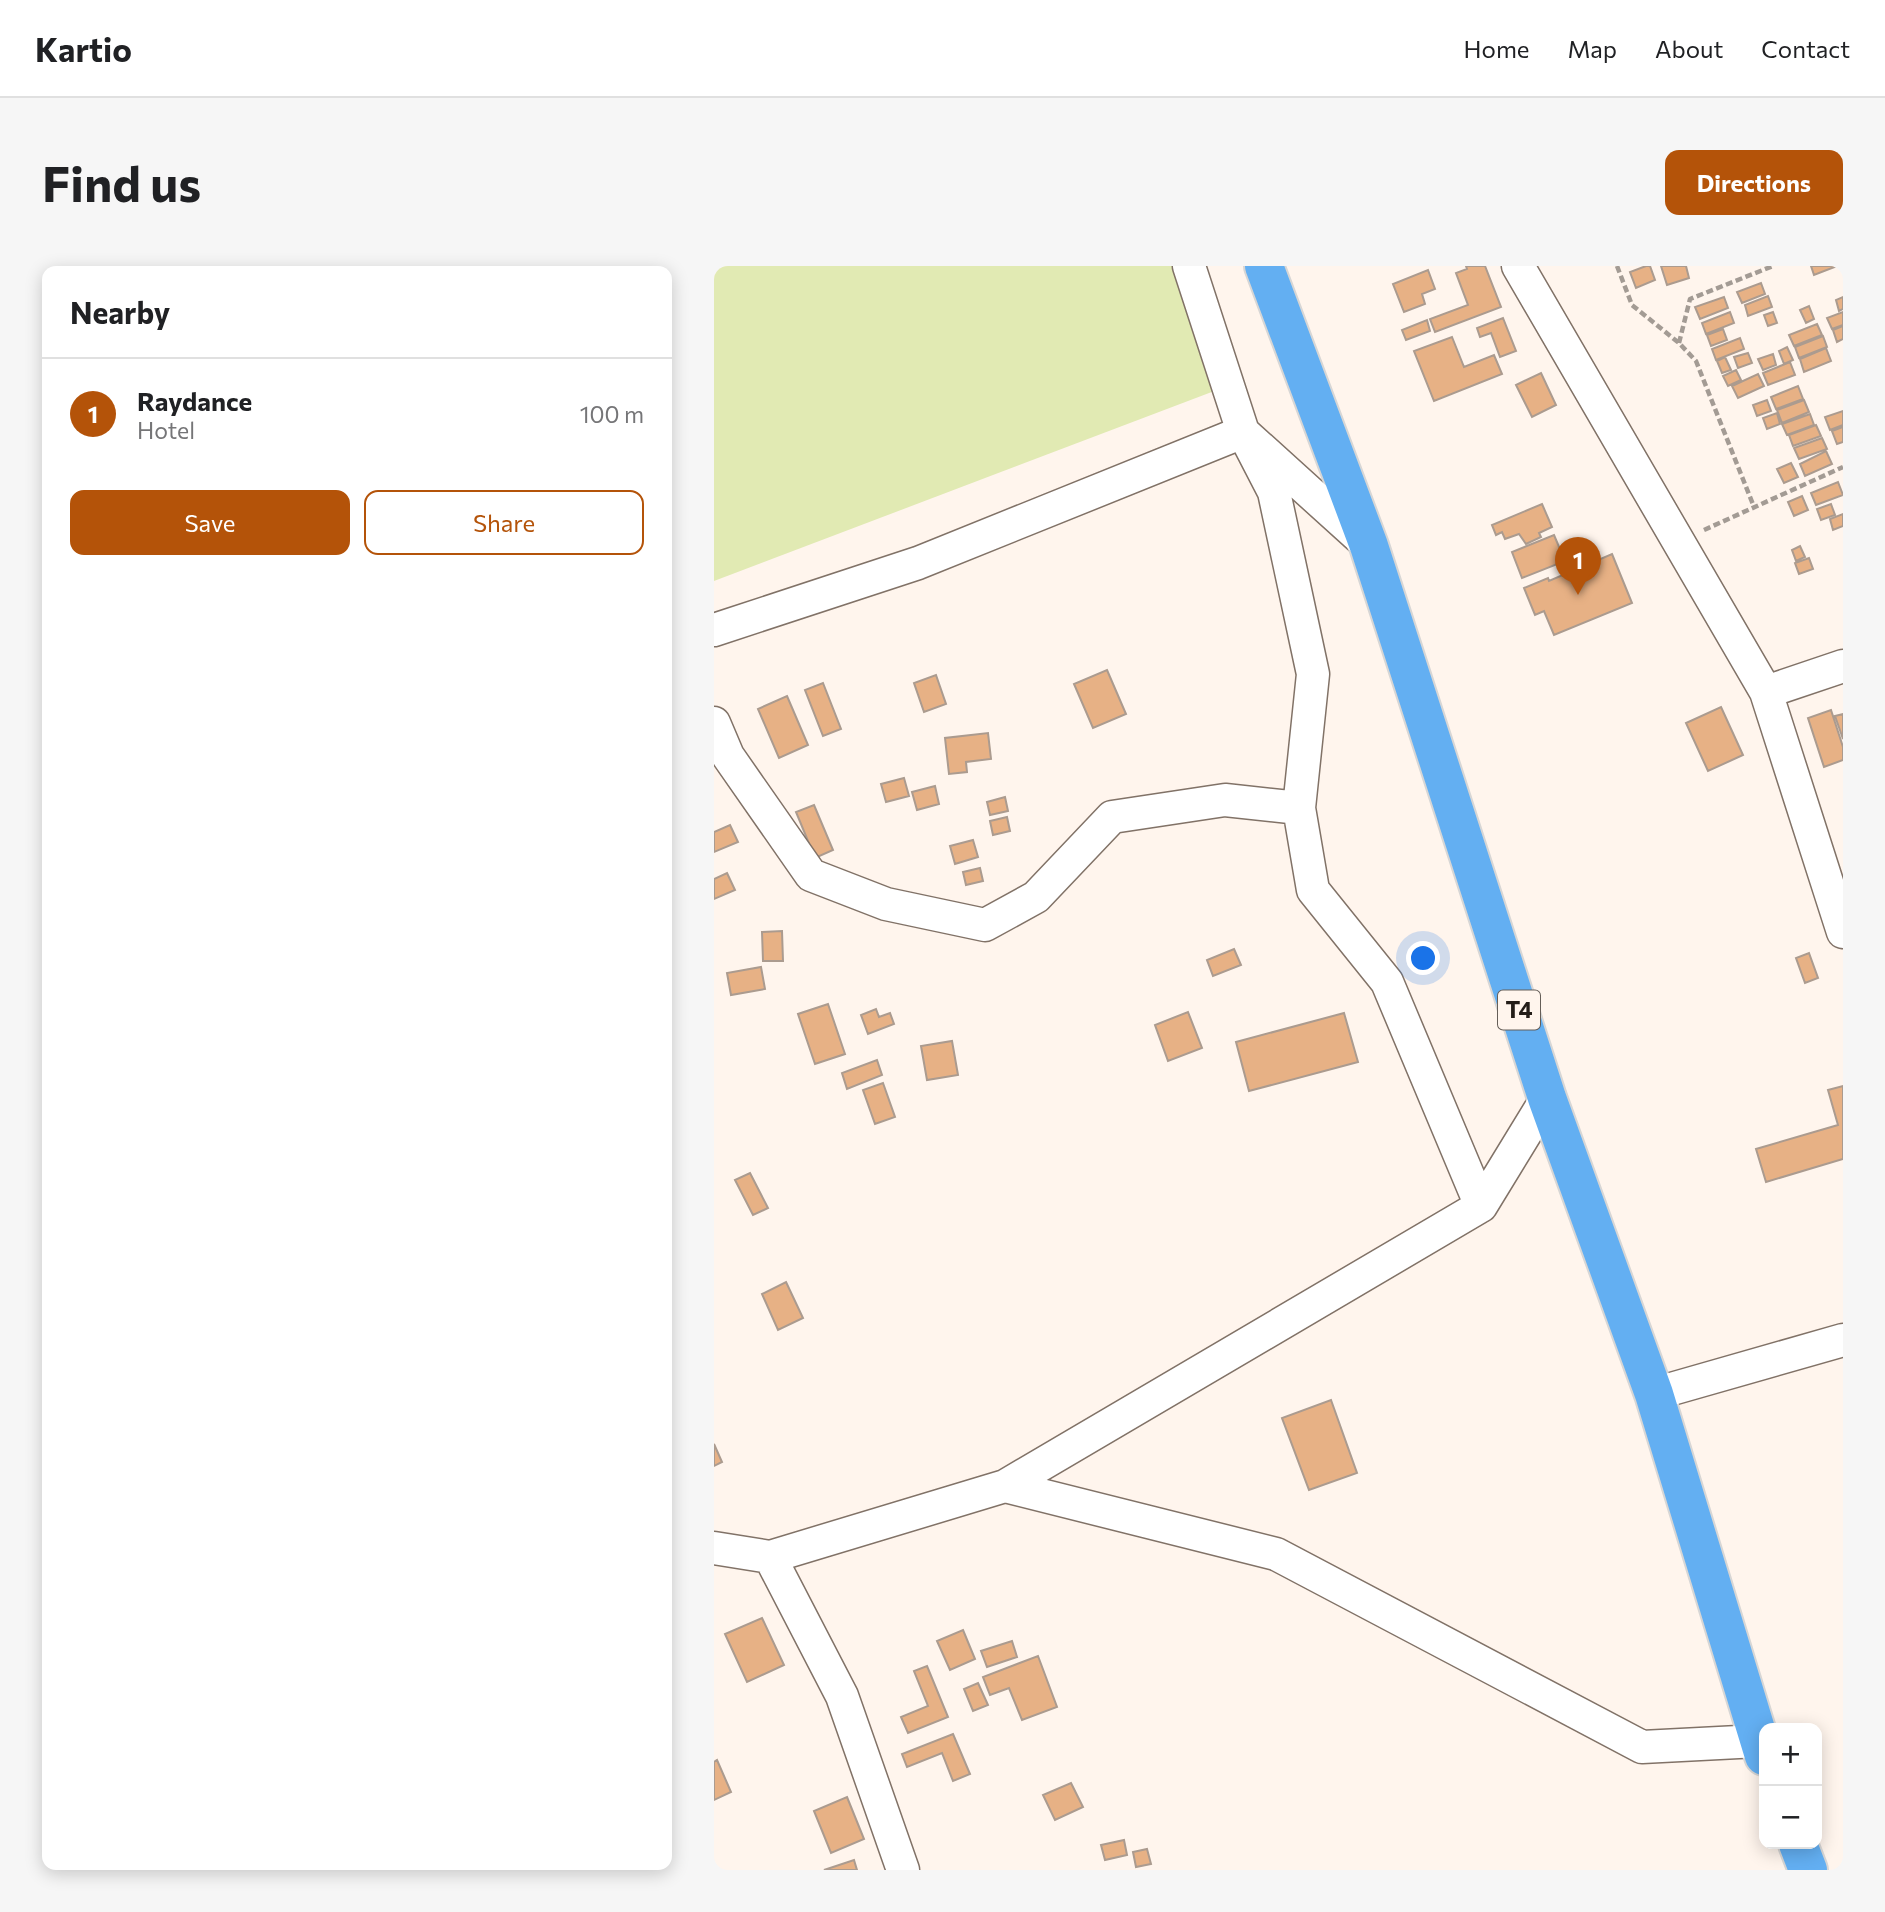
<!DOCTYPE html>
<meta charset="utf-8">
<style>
:root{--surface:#fff;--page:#f6f6f6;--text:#202124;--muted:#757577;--line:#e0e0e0;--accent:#b45309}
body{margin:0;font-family:Commissioner,sans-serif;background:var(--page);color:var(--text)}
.controls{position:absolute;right:21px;bottom:21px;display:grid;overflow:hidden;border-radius:14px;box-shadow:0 4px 18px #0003}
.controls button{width:63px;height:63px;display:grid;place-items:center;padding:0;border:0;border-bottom:2px solid var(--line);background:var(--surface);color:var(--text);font:35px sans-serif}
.you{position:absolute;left:710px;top:693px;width:24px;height:24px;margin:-18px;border:5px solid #fff;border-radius:50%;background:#1a73e8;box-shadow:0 0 0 10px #1a73e833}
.badge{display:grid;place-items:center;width:46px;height:46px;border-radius:50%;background:var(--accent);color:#fff;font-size:23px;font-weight:700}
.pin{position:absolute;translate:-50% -58px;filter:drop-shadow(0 2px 4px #0008)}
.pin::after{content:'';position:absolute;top:37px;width:24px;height:21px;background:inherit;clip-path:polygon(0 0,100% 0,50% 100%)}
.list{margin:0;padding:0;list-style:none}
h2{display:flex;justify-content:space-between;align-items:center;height:91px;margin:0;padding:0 28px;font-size:30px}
h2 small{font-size:23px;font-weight:400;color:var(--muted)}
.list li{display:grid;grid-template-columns:46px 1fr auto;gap:21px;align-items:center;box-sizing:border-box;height:112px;padding:0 28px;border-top:2px solid var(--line)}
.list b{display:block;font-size:26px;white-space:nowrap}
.list p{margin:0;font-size:23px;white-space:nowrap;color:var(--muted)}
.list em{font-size:23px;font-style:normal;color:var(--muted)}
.actions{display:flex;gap:14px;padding:21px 28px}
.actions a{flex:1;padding:16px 0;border:2px solid var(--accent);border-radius:14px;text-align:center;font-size:24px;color:var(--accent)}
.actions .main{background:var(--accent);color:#fff}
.map{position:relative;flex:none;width:1129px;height:1604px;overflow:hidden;border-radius:14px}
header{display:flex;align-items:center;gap:42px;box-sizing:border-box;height:98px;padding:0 35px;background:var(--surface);border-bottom:2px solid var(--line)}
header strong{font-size:33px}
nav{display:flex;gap:38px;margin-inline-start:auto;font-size:24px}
.intro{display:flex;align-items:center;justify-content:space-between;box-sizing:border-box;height:168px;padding:0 42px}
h1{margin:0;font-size:49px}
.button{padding:18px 32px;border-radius:14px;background:var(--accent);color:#fff;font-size:24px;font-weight:700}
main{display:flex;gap:42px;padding:0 42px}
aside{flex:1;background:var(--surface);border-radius:14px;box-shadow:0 4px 18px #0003}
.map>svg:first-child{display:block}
.green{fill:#e1eab3}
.building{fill:#e7b185;stroke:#ab9b8f;stroke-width:2}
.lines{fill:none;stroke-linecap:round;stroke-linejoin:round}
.minor-casing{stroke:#817267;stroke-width:35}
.highway-casing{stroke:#d7d6d5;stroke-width:42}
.path{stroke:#a39b94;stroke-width:4.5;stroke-dasharray:7 3.5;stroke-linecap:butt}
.minor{stroke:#fff;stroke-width:32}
.highway{stroke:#63aff2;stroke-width:38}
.labels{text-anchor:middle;stroke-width:5;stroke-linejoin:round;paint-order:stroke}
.shield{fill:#fff5ed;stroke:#655e58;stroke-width:2}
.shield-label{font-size:23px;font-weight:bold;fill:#231d18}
</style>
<header>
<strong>Kartio</strong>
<nav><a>Home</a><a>Map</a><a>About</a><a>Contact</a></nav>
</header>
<div class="intro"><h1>Find us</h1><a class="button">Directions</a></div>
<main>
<aside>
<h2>Nearby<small></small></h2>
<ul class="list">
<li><span class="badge">1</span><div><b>Raydance</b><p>Hotel</p></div><em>100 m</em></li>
</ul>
<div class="actions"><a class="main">Save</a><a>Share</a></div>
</aside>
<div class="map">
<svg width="1129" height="1604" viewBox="0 0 1129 1604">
<rect width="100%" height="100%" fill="#fff5ed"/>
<path class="green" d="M0 0H459L503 124 0 315Z"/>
<path class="building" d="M752 0H771L787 41 721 66 716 53 754 39 742 7 753 3Z
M932 0H936L941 14 922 22 916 6Z
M947 0H972L975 12 953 19Z
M1097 0H1123L1100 9Z
M714 4 721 23 708 28 711 38 690 46 679 18Z
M1047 17 1051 28 1028 37 1023 26Z
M1054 30 1058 41 1034 50 1031 39Z
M1010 31 1014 42 986 53 981 41Z
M1129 31V43L1125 45 1122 34Z
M1095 40 1100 53 1092 57 1086 44Z
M1016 46 1020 57 992 68 988 57Z
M1059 46 1063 57 1054 60 1050 49Z
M1129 46V59L1118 63 1113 52Z
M789 52 802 85 786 91 777 67 766 71 763 62Z
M713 54 716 65 692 74 688 64Z
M1103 58 1108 69 1080 80 1075 69Z
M1129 60V73L1123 76 1119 64Z
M1009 63 1013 74 997 80 993 69Z
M1109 70 1113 81 1085 92 1081 81Z
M738 71 750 101 780 89 788 108 720 135 700 85Z
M1026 72 1030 83 1002 94 998 83Z
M1073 81 1079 94 1070 98 1065 85Z
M1112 82 1117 95 1090 106 1086 93Z
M1034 87 1038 97 1024 102 1020 91Z
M1059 88 1062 99 1049 104 1044 93Z
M1011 91 1017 104 1008 107 1003 95Z
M1076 96 1081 109 1054 119 1049 107Z
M1022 104 1027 114 1014 120 1009 110Z
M827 107 842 139 818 151 802 119Z
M1044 108 1050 120 1024 132 1018 120Z
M1084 120 1089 133 1062 143 1057 131Z
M1053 134 1057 145 1043 150 1039 139Z
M1090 134 1095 146 1068 157 1063 144Z
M1129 145V159L1116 164 1111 151Z
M1063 147 1066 158 1053 163 1049 152Z
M1096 148 1100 159 1073 169 1068 158Z
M1102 159 1107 170 1079 180 1075 169Z
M1129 161V176L1123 178 1118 165Z
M1108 172 1113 183 1085 193 1080 182Z
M1112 185 1118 198 1091 210 1086 198Z
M1077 197 1084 211 1070 217 1063 203Z
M1124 216 1129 229 1102 239 1097 227Z
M1088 230 1094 244 1080 250 1074 236Z
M828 238 838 261 825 267 827 271 812 278 805 268 791 273 788 266 782 269 778 259Z
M1117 238 1121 249 1107 254 1103 243Z
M1129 248V260L1119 264 1116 253Z
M840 269 851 295 808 312 798 286Z
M1086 280 1091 291 1082 295 1078 284Z
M898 288 918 337 840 369 830 345 821 349 810 322 834 312 835 315Z
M1095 292 1099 303 1085 308 1081 297Z
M393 404 412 448 379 462 360 418Z
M222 409 232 438 210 446 200 417Z
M109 417 127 463 109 470 91 424Z
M73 430 94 479 65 492 44 443Z
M1007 441 1029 489 994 505 972 457Z
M1117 444 1129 481V494L1110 501 1094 452Z
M1129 448V473L1121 450Z
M274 467 277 493 252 496 253 506 235 508 231 472Z
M190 512 195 530 172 536 167 518Z
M221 520 225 538 203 544 198 526Z
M291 531 294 545 276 549 273 536Z
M100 539 119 584 101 592 82 546Z
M293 551 296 565 279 569 276 555Z
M16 559 24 576 0 586V566Z
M259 574 264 591 241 598 236 580Z
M266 602 269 615 252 619 249 606Z
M13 607 21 624 0 633V613Z
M68 665 69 695H49L48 666Z
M520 683 527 699 499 710 493 694Z
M1095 687 1104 712 1091 717 1082 692Z
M47 701 51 723 17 729 13 707Z
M114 738 131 788 101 798 84 748Z
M162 743 165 751 176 747 180 758 154 768 147 749Z
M474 746 488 782 454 795 441 759Z
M630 747 644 796 535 825 522 776Z
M238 775 244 809 213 814 207 780Z
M163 794 168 809 133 823 128 807Z
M169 817 181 851 161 858 149 824Z
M1129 820V893L1052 916 1042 883 1124 859 1114 824Z
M36 907 54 942 39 949 21 914Z
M72 1016 89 1052 64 1064 48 1028Z
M617 1134 643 1207 595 1224 568 1152Z
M0 1178 8 1196 0 1200Z
M48 1352 70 1399 33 1416 11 1368Z
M249 1364 261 1393 236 1404 223 1375Z
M298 1375 303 1391 273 1401 267 1385Z
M324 1390 343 1441 308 1454 295 1422 276 1429 269 1411Z
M213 1400 234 1451 194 1467 187 1451 214 1440 200 1405Z
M264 1417 274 1439 259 1445 250 1423Z
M239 1468 256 1508 239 1515 228 1487 193 1501 188 1488Z
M3 1494 17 1526 0 1534V1496Z
M357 1517 369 1541 341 1554 329 1529Z
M133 1531 150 1573 117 1587 100 1545Z
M410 1574 413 1589 391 1594 387 1579Z
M433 1583 437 1598 422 1601 419 1586Z
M140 1594 143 1604H110Z"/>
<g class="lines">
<defs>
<path id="minor" d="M475 0 529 166 560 226 599 408 585 542 599 624 673 716 767 940
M804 0 1052 426 1129 666
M0 364 204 297 529 166 655 280
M1052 426 1129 400
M0 457 14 490 97 609 172 638 271 659 322 631 398 551 511 534 585 542
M940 1128 1129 1074
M291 1220 767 940 833 832
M0 1282 56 1291 291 1220 562 1288 928 1481 1044 1475
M56 1291 128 1430 189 1604"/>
<path id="highway" d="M550 0 655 280 833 832 940 1128 1050 1490
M1084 1578 1094 1604"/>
</defs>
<use href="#minor" class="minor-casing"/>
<use href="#highway" class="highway-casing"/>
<path class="path" d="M903 0 918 39 965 77 982 95 1040 241
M965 77 976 33 1059 0
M990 264 1129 201"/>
<use href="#minor" class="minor"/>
<use href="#highway" class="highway"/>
</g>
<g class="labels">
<rect class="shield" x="784" y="724.5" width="42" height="39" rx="5"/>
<g class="shield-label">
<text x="805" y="752">T4</text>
</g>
</g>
</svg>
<div class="controls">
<button>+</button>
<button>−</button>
</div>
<div class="you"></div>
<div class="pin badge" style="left:864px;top:329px">1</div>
</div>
</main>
